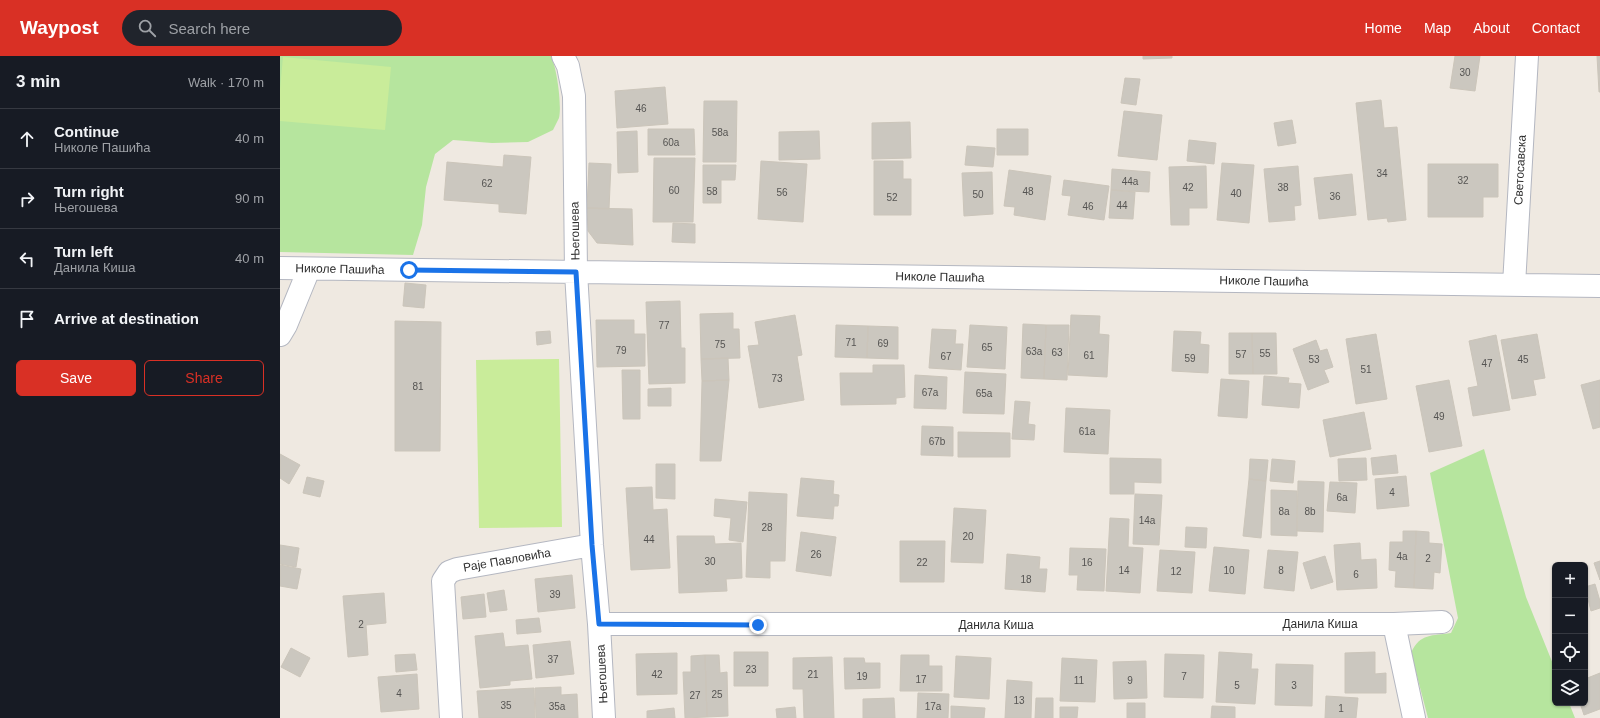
<!DOCTYPE html>
<meta charset="utf-8">
<style>
:root{--surface:#171b24;--page:#20242c;--text:#f1f3f6;--muted:#9ea1a6;--line:#363941;--accent:#d93025}
body{margin:0;font-family:Helvetica,sans-serif;background:var(--page);color:var(--text)}
.controls{position:absolute;right:12px;bottom:12px;display:grid;overflow:hidden;border-radius:6px;box-shadow:0 1px 3px #0004}
.controls button{width:36px;height:36px;display:grid;place-items:center;padding:0;border:0;border-bottom:1px solid var(--line);background:var(--surface);color:var(--text);font:20px sans-serif}
.stop{position:absolute;width:12px;height:12px;margin:-9px;border:3px solid #1a73e8;border-radius:50%;background:#fff}
.stop.end{background:#1a73e8;border-color:#fff;box-shadow:0 1px 4px #0008}
.list{margin:0;padding:0;list-style:none}
h2{display:flex;justify-content:space-between;align-items:center;height:52px;margin:0;padding:0 16px;font-size:17px}
h2 small{font-size:13px;font-weight:400;color:var(--muted)}
.list li{display:grid;grid-template-columns:26px 1fr auto;gap:12px;align-items:center;box-sizing:border-box;height:60px;padding:0 16px;border-top:1px solid var(--line)}
.list b{display:block;font-size:15px;white-space:nowrap}
.list p{margin:0;font-size:13px;white-space:nowrap;color:var(--muted)}
.list em{font-size:13px;font-style:normal;color:var(--muted)}
.actions{display:flex;gap:8px;padding:12px 16px}
.actions a{flex:1;padding:9px 0;border:1px solid var(--accent);border-radius:6px;text-align:center;font-size:14px;color:var(--accent)}
.actions .main{background:var(--accent);color:#fff}
.icon{flex:none;width:22px;height:22px;fill:none;stroke:currentColor;stroke-width:2;stroke-linecap:round;stroke-linejoin:round}
.map{position:relative;flex:none;width:1320px;height:662px;overflow:hidden}
header{display:flex;align-items:center;gap:24px;box-sizing:border-box;height:56px;padding:0 20px;background:var(--accent);color:#fff}
header strong{font-size:19px}
nav{display:flex;gap:22px;margin-inline-start:auto;font-size:14px}
.search{width:280px;height:36px;background:var(--page);display:flex;align-items:center;gap:10px;box-sizing:border-box;padding:0 14px;border-radius:22px;color:var(--muted);font-size:15px}
main{display:flex}
aside{flex:1;background:var(--surface)}
.map>svg:first-child{display:block}
.green{fill:#b6e59e}
.pitch{fill:#c9ec9a}
.building{fill:#cbc7bf;stroke:#cbc5ba}
.lines{fill:none;stroke-linecap:round;stroke-linejoin:round}
.street-casing{stroke:#b4b7c1;stroke-width:24}
.street{stroke:#fff;stroke-width:22}
.route{stroke:#1a73e8;stroke-width:5}
.labels{text-anchor:middle;stroke-width:4;stroke-linejoin:round;paint-order:stroke}
.number-label{font-size:10px;fill:#555452}
.street-label{font-size:12px;fill:#2e2e2e;stroke:#fff}
</style>
<header>
<strong>Waypost</strong>
<div class="search"><svg class="icon" aria-label="search" viewBox="0 0 24 24"><circle cx="10" cy="10" r="6"/><path d="M15 15l6 6"/></svg>Search here</div>
<nav><a>Home</a><a>Map</a><a>About</a><a>Contact</a></nav>
</header>
<main>
<aside>
<h2>3 min<small>Walk · 170 m</small></h2>
<ul class="list">
<li><svg class="icon" aria-label="ahead" viewBox="0 0 24 24"><path d="M12 20V5M6 11l6-6 6 6"/></svg><div><b>Continue</b><p>Николе Пашића</p></div><em>40 m</em></li>
<li><svg class="icon" aria-label="right" viewBox="0 0 24 24"><path d="M7 20v-9h11M14 6l5 5-5 5"/></svg><div><b>Turn right</b><p>Његошева</p></div><em>90 m</em></li>
<li><svg class="icon" aria-label="left" viewBox="0 0 24 24"><path d="M17 20v-9H6M10 6l-5 5 5 5"/></svg><div><b>Turn left</b><p>Данила Киша</p></div><em>40 m</em></li>
<li><svg class="icon" aria-label="arrive" viewBox="0 0 24 24"><path d="M6 21V4h12l-3 4 3 4H6"/></svg><div><b>Arrive at destination</b></div></li>
</ul>
<div class="actions"><a class="main">Save</a><a>Share</a></div>
</aside>
<div class="map">
<svg width="1320" height="662" viewBox="0 0 1320 662">
<rect width="100%" height="100%" fill="#efe9e1"/>
<path class="green" d="M0 0H271C277 12 282 50 279 62 277 66 275 70 273 74L248 86 212 87 173 84 155 98 146 131 142 169 133 199 0 196Z
M1204 393 1246 541 1275 613V647H1289L1295 662H1148L1131 597C1140 577 1152 580 1171 577L1178 562 1150 417Z"/>
<path class="pitch" d="M3 1 111 11 105 74 0 65V33Z
M279 303 282 471 199 472 196 304Z"/>
<path class="building" d="M863 0H892V2L863 3Z
M1175 0H1200L1195 35 1170 32Z
M1317 0H1320V36H1319Z
M845 22 860 23 856 49 841 47Z
M385 31 388 68 337 72 335 35Z
M1101 44 1104 72 1117 71 1126 164 1108 166 1107 162 1088 164 1076 47Z
M424 45H457L456 106H423Z
M844 55 882 59 877 104 838 100Z
M1012 64 1016 87 998 90 994 67Z
M630 66 631 102 592 103V67Z
M368 73H414L415 99H368Z
M717 73H748V99H717Z
M357 75 358 116 338 117 337 76Z
M539 75 540 103 499 104V76Z
M909 84 936 87 934 108 907 105Z
M687 90 715 92 713 111 685 109Z
M224 99 251 101 246 158 219 156V148L164 144 167 106 223 111Z
M374 102H415L413 166H373Z
M481 105 527 108 523 166 478 163Z
M594 105H623V123H631V159H594Z
M309 107 331 108 329 153 307 152Z
M942 107 974 109 969 167 937 164Z
M1148 108H1218V141H1203V161H1148Z
M423 109H456L455 124H441V147H423Z
M926 110 927 152H909V169H891L889 111Z
M1018 110 1021 149 1014 150 1015 164 989 166 984 113Z
M832 113 870 116 869 136 831 134Z
M729 114 771 120 765 164 734 159 735 151 724 150Z
M712 116 713 158 684 160 682 117Z
M1072 118 1076 159 1039 163 1034 122Z
M784 124 829 130 824 164 788 159 791 140 782 139Z
M831 134 855 136 853 163 829 162Z
M307 152 352 153 353 189 317 187 308 175Z
M393 167 415 168V187L392 186Z
M125 227 146 229 144 252 123 250Z
M400 245 401 292H405V327L369 328 366 246Z
M453 257V273H459L460 302 421 303 420 258Z
M515 259 522 299 517 300 524 344 479 352 468 290 479 289 475 266Z
M791 259 820 260 819 278 829 279 827 321 788 319Z
M316 264H354V278H365V310L317 311Z
M115 265 161 266 160 395H115Z
M743 268 766 269 764 323 741 322Z
M556 269 588 270 587 302 555 301Z
M690 269 727 271 725 313 687 311Z
M766 269H789L787 324 764 323Z
M588 270 618 271V303L587 302Z
M652 273 676 274 675 288H683L681 314 649 312Z
M270 275 271 287 257 289 256 276Z
M894 275 921 276 920 288 929 289 928 317 892 315Z
M949 277H972L973 318H949Z
M972 277H996L997 318H973Z
M1096 278 1107 343 1076 348 1066 283Z
M1257 278 1265 322 1253 324 1256 339 1232 343 1221 284Z
M1216 279 1230 354 1193 360 1188 332 1198 330 1189 285Z
M1036 284 1040 295 1047 293 1053 311 1044 314 1049 326 1028 334 1013 293Z
M448 302 449 324 422 325 421 303Z
M593 309H624L625 341 616 342V348L561 349 560 317H593Z
M342 314H360V363H343Z
M685 316 726 318 724 358 683 357Z
M635 319 667 321 666 353 634 352Z
M984 320 1009 322 1008 327 1021 328 1019 352 982 349Z
M941 323 969 325 967 362 938 360Z
M449 324 441 405H420L422 325Z
M1169 324 1182 390 1149 396 1136 330Z
M1320 324V371L1313 373 1301 329Z
M391 332V350H368V333Z
M735 345 750 346 748 368 755 369 754 384 732 383Z
M786 352 830 354 828 398 784 396Z
M1084 356 1091 393 1050 401 1043 364Z
M642 370 673 371V400L641 399Z
M678 376 730 377V401H678Z
M0 398 20 409 9 428 0 422Z
M1116 399 1118 417 1093 419 1091 402Z
M830 402 881 403V427L854 426V438H830Z
M1086 402 1087 424 1059 425 1058 403Z
M970 403 988 404 986 425 969 423Z
M992 403 1015 405 1013 427 990 425Z
M376 408H395V443L376 442Z
M1126 420 1129 450 1097 453 1095 423Z
M27 421 44 425 40 441 23 437Z
M521 422 554 425 553 438 559 439 558 450H554L553 463 517 460Z
M969 423 986 425 981 482 963 480Z
M1018 425 1044 426 1043 476 1017 475Z
M1050 426 1077 427 1075 457 1047 455Z
M372 431 373 454 387 453 390 512 351 514 346 432Z
M991 434 1017 435V480L991 479Z
M469 436 507 438 505 505H490V522L466 521Z
M855 438 882 439 879 489 853 488Z
M435 443 467 446 463 486 449 484 451 462 434 460Z
M674 452 706 454 703 507 671 506Z
M830 462 849 463 848 491 863 492 860 537 826 535Z
M906 471 927 472 926 492 905 491Z
M1123 475H1136L1134 532 1115 531 1116 515 1109 514 1110 486H1123Z
M1136 475 1149 476V487L1162 488 1160 517 1154 516 1153 533 1134 532Z
M521 476 556 481 551 520 516 515Z
M397 480H434L435 488 461 487 462 522 446 523 447 535 399 537Z
M620 485H665L664 526H620Z
M1080 487 1081 504 1096 503 1097 532 1057 534 1054 489Z
M0 489 19 492 16 511 0 508Z
M934 491 969 494 965 538 929 535Z
M790 492 826 493 824 535 797 534 798 519H789Z
M880 494 915 496 912 537 877 535Z
M988 494 1018 496 1014 535 984 532Z
M727 498 760 501 759 513H767L765 536 725 533Z
M1045 500 1053 526 1031 533 1023 507Z
M1320 505V524L1314 507Z
M0 509 21 513 17 533 0 530Z
M292 519 295 552 258 556 255 523Z
M1315 528 1320 545V552L1311 555 1305 531Z
M224 534 227 554 210 556 207 537Z
M104 537 106 567 86 569 88 599 68 601 63 540Z
M204 538 206 561 183 563 181 541Z
M259 562 261 576 237 578 236 564Z
M223 577 225 591 248 589 252 623 230 625V629L200 632 195 580Z
M290 585 294 618 256 622 253 589Z
M11 592 30 602 20 621 1 611Z
M454 596H488V630H454Z
M939 596 972 598 971 613H978L975 648 936 646Z
M1095 596V618L1106 617V637H1065V597Z
M397 597V638L357 639 356 598Z
M135 598 137 614 116 616 115 599Z
M885 598 924 599 923 642 884 641Z
M425 599H439L440 617 447 616 448 660 427 661Z
M425 599 427 661 405 662 403 616H411V600Z
M621 599H649V610H662V635H620Z
M676 600 711 602 709 643 674 641Z
M552 601 554 662H524L523 633H513V602Z
M564 602H584L585 607H600V632L565 633Z
M782 602 817 604 815 646 780 645Z
M866 605 867 642 834 643 833 606Z
M996 608 1033 609 1032 650 995 649Z
M1320 617V653L1304 659 1300 647H1305V623Z
M137 618 139 653 101 656 98 621Z
M727 624 752 626 751 662H725Z
M281 631V639L297 638 298 662H256L255 632Z
M254 632 255 662H199L197 635Z
M638 637 669 638 668 662H637Z
M1046 640 1078 642 1076 662H1045Z
M614 642 615 662H583V643Z
M756 642H773V662H755Z
M847 647H865V662H847Z
M671 650 705 652 704 662H671Z
M932 650 955 651V662H931Z
M515 651 516 662H497L496 653Z
M780 651H798L797 662H780Z
M394 652 395 662H367V655Z"/>
<g class="lines">
<defs>
<path id="street" d="M283 0 288 10 294 40 296 216 312 489 319 568 324 662
M0 212 1320 230
M1234 229 1247 0
M0 279 6 269 29 213
M319 568H1114L1162 566
M1114 568 1134 662
M171 662 163 525 169 516 177 513 312 489"/>
</defs>
<use href="#street" class="street-casing"/>
<use href="#street" class="street"/>
</g>
<g class="lines">
<path class="route" d="M129 214 296 216 312 489 319 568 478 569"/>
</g>
<g class="labels">
<g class="number-label">
<text x="1185" y="20">30</text>
<text x="361" y="56">46</text>
<text x="440" y="80">58a</text>
<text x="391" y="90">60a</text>
<text x="1102" y="121">34</text>
<text x="1183" y="128">32</text>
<text x="850" y="129">44a</text>
<text x="207" y="131">62</text>
<text x="908" y="135">42</text>
<text x="1003" y="135">38</text>
<text x="394" y="138">60</text>
<text x="432" y="139">58</text>
<text x="748" y="139">48</text>
<text x="502" y="140">56</text>
<text x="956" y="141">40</text>
<text x="698" y="142">50</text>
<text x="1055" y="144">36</text>
<text x="612" y="145">52</text>
<text x="842" y="153">44</text>
<text x="808" y="154">46</text>
<text x="384" y="273">77</text>
<text x="571" y="290">71</text>
<text x="603" y="291">69</text>
<text x="440" y="292">75</text>
<text x="707" y="295">65</text>
<text x="341" y="298">79</text>
<text x="754" y="299">63a</text>
<text x="777" y="300">63</text>
<text x="985" y="301">55</text>
<text x="961" y="302">57</text>
<text x="809" y="303">61</text>
<text x="666" y="304">67</text>
<text x="910" y="306">59</text>
<text x="1034" y="307">53</text>
<text x="1243" y="307">45</text>
<text x="1207" y="311">47</text>
<text x="1086" y="317">51</text>
<text x="497" y="326">73</text>
<text x="138" y="334">81</text>
<text x="650" y="340">67a</text>
<text x="704" y="341">65a</text>
<text x="1159" y="364">49</text>
<text x="807" y="379">61a</text>
<text x="657" y="389">67b</text>
<text x="1112" y="440">4</text>
<text x="1062" y="445">6a</text>
<text x="1004" y="459">8a</text>
<text x="1030" y="459">8b</text>
<text x="867" y="468">14a</text>
<text x="487" y="475">28</text>
<text x="688" y="484">20</text>
<text x="369" y="487">44</text>
<text x="536" y="502">26</text>
<text x="1122" y="504">4a</text>
<text x="1148" y="506">2</text>
<text x="430" y="509">30</text>
<text x="642" y="510">22</text>
<text x="807" y="510">16</text>
<text x="844" y="518">14</text>
<text x="949" y="518">10</text>
<text x="1001" y="518">8</text>
<text x="896" y="519">12</text>
<text x="1076" y="522">6</text>
<text x="746" y="527">18</text>
<text x="275" y="542">39</text>
<text x="81" y="572">2</text>
<text x="273" y="607">37</text>
<text x="471" y="617">23</text>
<text x="377" y="622">42</text>
<text x="533" y="622">21</text>
<text x="582" y="624">19</text>
<text x="904" y="624">7</text>
<text x="641" y="627">17</text>
<text x="799" y="628">11</text>
<text x="850" y="628">9</text>
<text x="957" y="633">5</text>
<text x="1014" y="633">3</text>
<text x="119" y="641">4</text>
<text x="437" y="642">25</text>
<text x="415" y="643">27</text>
<text x="739" y="648">13</text>
<text x="226" y="653">35</text>
<text x="277" y="654">35a</text>
<text x="653" y="654">17a</text>
<text x="1061" y="656">1</text>
</g>
<g class="street-label">
<text transform="translate(1240 114) rotate(-87)" y="4">Светосавска</text>
<text transform="translate(295 175) rotate(-91)" y="4">Његошева</text>
<text transform="translate(60 213) rotate(1)" y="4">Николе Пашића</text>
<text transform="translate(660 221) rotate(1)" y="4">Николе Пашића</text>
<text transform="translate(984 225) rotate(1)" y="4">Николе Пашића</text>
<text transform="translate(227 504) rotate(-10)" y="4">Раје Павловића</text>
<text x="1040" y="572">Данила Киша</text>
<text x="716" y="573">Данила Киша</text>
<text transform="translate(322 618) rotate(-93)" y="4">Његошева</text>
</g>
</g>
</svg>
<div class="controls">
<button>+</button>
<button>−</button>
<button><svg class="icon" aria-label="locate" viewBox="0 0 24 24"><circle cx="12" cy="12" r="6"/><path d="M12 2v4M12 18v4M2 12h4M18 12h4"/></svg></button>
<button><svg class="icon" aria-label="layers" viewBox="0 0 24 24"><path d="M12 4l9 5-9 5-9-5zM3 14l9 5 9-5"/></svg></button>
</div>
<div class="stop" style="left:129px;top:214px"></div>
<div class="stop end" style="left:478px;top:569px"></div>
</div>
</main>
